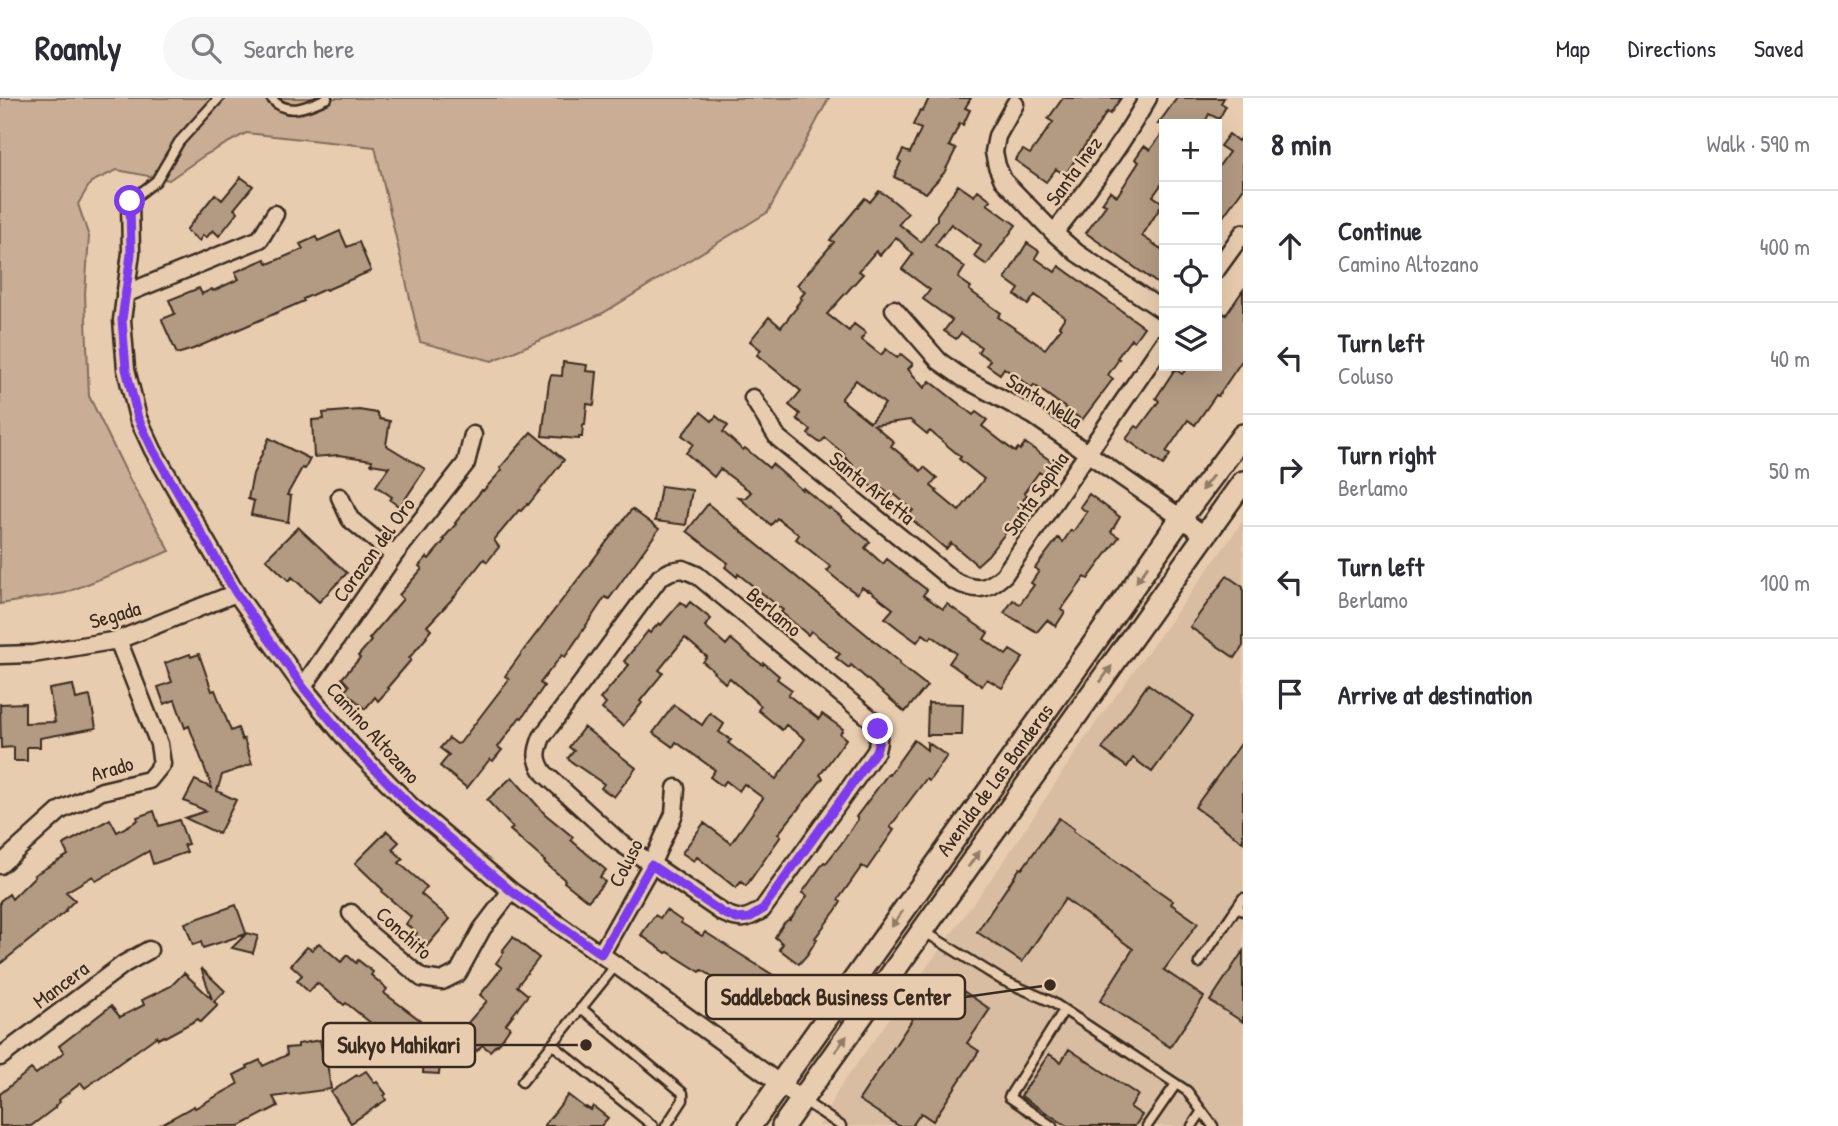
<!DOCTYPE html>
<meta charset="utf-8">
<style>
:root{--surface:#fff;--page:#f7f7f7;--text:#2b2b33;--muted:#7c7c81;--line:#e1e1e2}
body{margin:0;font-family:"Patrick Hand",sans-serif;background:var(--page);color:var(--text)}
.controls{position:absolute;right:21px;top:21px;display:grid;overflow:hidden;border-radius:0px;box-shadow:0 7px 28px #0002}
.controls button{width:63px;height:63px;display:grid;place-items:center;padding:0;border:0;border-bottom:2px solid var(--line);background:var(--surface);color:var(--text);font:35px sans-serif}
.stop{position:absolute;width:21px;height:21px;margin:-16px;border:5px solid #7c3aed;border-radius:50%;background:#fff}
.stop.end{background:#7c3aed;border-color:#fff;box-shadow:0 2px 7px #0008}
.list{margin:0;padding:0;list-style:none}
h2{display:flex;justify-content:space-between;align-items:center;height:91px;margin:0;padding:0 28px;font-size:30px}
h2 small{font-size:23px;font-weight:400;color:var(--muted)}
.list li{display:grid;grid-template-columns:46px 1fr auto;gap:21px;align-items:center;box-sizing:border-box;height:112px;padding:0 28px;border-top:2px solid var(--line)}
.list b{display:block;font-size:26px;white-space:nowrap}
.list p{margin:0;font-size:23px;white-space:nowrap;color:var(--muted)}
.list em{font-size:23px;font-style:normal;color:var(--muted)}
.icon{flex:none;width:38px;height:38px;fill:none;stroke:currentColor;stroke-width:2;stroke-linecap:round;stroke-linejoin:round}
.map{position:relative;flex:none;width:1243px;height:1028px;overflow:hidden}
header{display:flex;align-items:center;gap:42px;box-sizing:border-box;height:98px;padding:0 35px;background:var(--surface);border-bottom:2px solid var(--line)}
header strong{font-size:33px}
nav{display:flex;gap:38px;margin-inline-start:auto;font-size:24px}
.search{width:490px;height:63px;background:var(--page);display:flex;align-items:center;gap:18px;box-sizing:border-box;padding:0 24px;border-radius:38px;color:var(--muted);font-size:26px}
main{display:flex}
aside{flex:1;background:var(--surface)}
.map>svg:first-child{display:block}
.built{fill:#d8bda2}
.green{fill:#c9ae95;stroke:#826c5a;stroke-width:2}
.building{fill:#b39a82;stroke:#3b2a1e;stroke-width:2;fill-rule:evenodd}
.lines{fill:none;stroke-linecap:round;stroke-linejoin:round}
.lane-casing{stroke:#3b2a1e;stroke-width:13}
.street-casing{stroke:#3b2a1e;stroke-width:21}
.secondary-casing{stroke:#3b2a1e;stroke-width:26}
.lane{stroke:#e8ccaf;stroke-width:8}
.street{stroke:#e8ccaf;stroke-width:16}
.secondary{stroke:#e8ccaf;stroke-width:21}
.oneway{fill:#927b66}
.route{stroke:#7c3aed;stroke-width:9}
.labels{text-anchor:middle;stroke-width:5;stroke-linejoin:round;paint-order:stroke}
.street-label{font-size:21px;fill:#3b2a1e;stroke:#e8ccaf}
.leader{fill:none;stroke:#3b2a1e;stroke-width:2.5}
.callout-dot{fill:#3b2a1e;stroke:#e8ccaf;stroke-width:2.5}
.callout{fill:#e8ccaf;stroke:#3b2a1e;stroke-width:2.5}
.callout-label{font-size:23px;text-anchor:middle;font-weight:bold;fill:#3b2a1e}
</style>
<header>
<strong>Roamly</strong>
<div class="search"><svg class="icon" aria-label="search" viewBox="0 0 24 24"><circle cx="10" cy="10" r="6"/><path d="M15 15l6 6"/></svg>Search here</div>
<nav><a>Map</a><a>Directions</a><a>Saved</a></nav>
</header>
<main>
<div class="map">
<svg width="1243" height="1028" viewBox="0 0 1243 1028">
<rect width="100%" height="100%" fill="#e8ccaf"/>
<filter id="ink" filterUnits="userSpaceOnUse"><feTurbulence type="fractalNoise" baseFrequency=".0143" numOctaves="2"/><feDisplacementMap in="SourceGraphic" scale="14" xChannelSelector="R" yChannelSelector="G"/><feConvolveMatrix kernelMatrix="1 2 1 2 8 2 1 2 1" color-interpolation-filters="sRGB"/></filter>
<g filter="url(#ink)">
<path class="built" d="M1243 423V1028H819L840 989 1006 760 1088 636Z"/>
<path class="green" d="M0 0H829L768 114 603 215 492 263 420 244 375 49 246 35 205 57 169 82 117 72 91 84 78 106 89 139 85 196 89 298 130 382 170 453 65 495 0 506Z"/>
<path class="building" d="M929 0H971L965 10 970 12 963 27 960 25 949 48 956 51 944 75 926 95 894 79 901 64 898 62 903 52 910 55 921 31 913 27 920 12 923 13Z
M1063 0H1121L1110 16 1107 14 1065 77 1056 71 1046 84 1015 62 1023 52 1030 56 1053 24 1048 21Z
M1177 0H1224L1221 5 1226 8 1219 21 1209 16 1204 26H1158Z
M1164 33V83L1153 98 1163 105 1142 138 1164 153V190L1086 135 1106 107 1102 105 1110 93 1117 98 1139 64 1135 61 1144 48 1150 52Z
M1229 36 1238 43 1243 36V91L1217 127V71L1229 54 1220 48Z
M241 79 253 88 234 111 238 114 219 138 213 132 206 140 203 137 199 143 186 132 215 96 222 102Z
M958 87 974 98 978 92 991 102 987 106 1016 127 987 167 974 158 981 148 951 126 935 147 965 169 958 180 971 189 969 192 1001 215 998 219 1045 251 1061 230 1059 228 1065 219 1035 197 1028 207 1015 197 1019 191 1005 181 1027 145 1039 153 1035 160 1055 174 1059 168 1144 229 1134 243 1131 241 1117 260 1119 261 1108 277 1113 281 1082 322 1034 287 1032 290 1004 270 1000 276 987 267 990 262 978 254 981 249 961 235 956 241 944 233 952 222 923 201 930 192 902 171 913 156 896 139 880 157 876 153 859 173 863 176 827 216 849 233 854 226 866 235 861 241 881 257 886 251 897 260 901 256 913 266 908 271 924 290 930 283 973 317 976 314 987 322 982 328 1015 354 1018 350 1020 352 1025 345 1054 365 1045 378 1039 374 1024 395 1027 397 1018 409 1023 413 988 457 977 467 951 445 946 451 925 433 908 418 913 412 894 396 892 399 881 389 878 394 862 381 850 371 853 367 842 357 844 356 825 340 820 345 808 336 811 332 797 321 800 316 789 307 801 293 757 257 761 252 750 243 769 219 781 229 797 209 796 208 802 201 800 200 805 194 797 187 834 144 830 142 865 100 870 104 879 93 886 97 908 115 899 126 921 144 937 122V117ZM856 282 885 306 870 324 841 301ZM910 322 927 336 930 333 961 359 959 361 984 381 959 413 936 394 937 393 931 388 937 380 924 369 921 373 891 348 894 344 874 327Z
M340 133 347 149 359 144 371 173 326 192 325 191 303 201 304 203 193 251 177 256 163 225 162 221 175 216 169 202 199 190 202 196 212 191 213 193 239 181 235 174 265 161 268 166 303 151 300 146 316 139 318 143Z
M1243 192V261L1218 298 1216 297 1195 327 1188 322 1166 354 1170 357 1163 367 1126 341 1136 328 1139 330 1159 303 1156 300 1175 271 1182 276 1189 268H1217V210L1226 217Z
M563 264 587 267 586 273 597 274 594 307 587 306 585 327H583L582 339H579V341L542 338 549 284 551 277 562 278Z
M359 312 377 315 380 321 390 323 386 347 425 371 400 409 390 402 392 399 376 388 389 369 371 366 372 362 339 357 314 359 312 322 324 321 323 315Z
M701 314 712 323 716 318 728 328 723 334 743 352 745 350 769 370 772 366 802 392 803 390 829 411 830 410 842 419 841 420 870 444 865 450 883 466 887 461 927 492 923 497 943 511 947 506 984 532 988 535 984 541 1006 557 1010 552 1023 560 1002 590 987 581 982 588 949 565 956 555 932 538 930 541 923 536 917 544 899 531 885 520 893 511 869 492 868 493 862 489 857 496 839 483 827 473 831 469 796 441 799 437 777 420 771 427 738 399 745 400 751 394 720 371 714 379 686 355 693 346 682 337Z
M531 334 564 362 528 407 527 406 521 413 519 412 494 442 499 449 487 464 484 461 455 498 427 528 431 532 426 538 427 539 409 560 411 562 387 590 389 591 378 603 375 599 365 611 345 593 349 588 342 580 360 560 358 558 371 543 369 541 403 501 399 497 422 471 419 468 427 459 429 461 445 442 443 441 456 426 455 425 482 392 483 393 502 372 500 370Z
M269 340 310 361 305 371 302 370 287 397 291 398 288 424 251 417 254 403 248 401 253 376Z
M661 388 692 392 686 427 655 423Z
M1089 396 1120 419 1111 434 1119 439 1088 481 1085 479 1061 512 1065 514 1056 528 1047 522 1037 534 1004 515 1013 502 1020 506 1034 487 1031 485 1039 473 1035 470 1058 440 1063 444 1071 432 1073 434 1087 414 1080 409Z
M708 406 900 564 899 566 927 588 905 614 851 567 849 570 836 560 840 556 811 533 808 537 781 514 783 512 738 476 737 479 725 469 728 465 687 433Z
M632 411 659 431 609 501 605 499 565 559 562 557 540 585 544 588 522 620 520 619 498 649 502 652 493 663 490 661 467 690 440 668 449 657 440 650 449 640 457 646 460 645 509 581 505 578 526 549Z
M298 429 347 475 319 504 292 479 289 483 266 461Z
M1227 478 1243 489V548L1235 560 1190 529Z
M681 504 686 509 690 504 711 521 705 528 726 547 731 541 753 560 763 567 764 565 779 578 777 581 792 592 788 597 819 621 822 616 843 631 840 636 846 641 820 677 823 680 778 736 781 738 746 788 741 784 736 790 697 759 694 763 682 755 704 725 731 745 763 700 744 686 739 693 726 683 722 688 710 679 715 672 676 644 673 649 653 635 674 607 702 627 710 615 724 626 719 634 731 642 728 645 776 681 805 641 786 627 782 632 758 612 761 608 730 580 725 585 713 574 714 573 703 564 707 559 685 540 659 572 663 575 640 603 642 605 623 628 602 611 606 606 600 601 629 567 624 563 637 547 648 533 650 535 659 525 661 527Z
M190 556 191 559 199 556 212 593 215 592 231 633 238 630 242 642 244 641 252 666 222 677 217 693 236 702 219 736 185 720 206 713 184 703 195 682 212 690 189 628 185 630 175 602 164 606 158 589 172 584 165 565Z
M1148 586 1193 618 1152 674 1133 660 1127 669 1102 651Z
M73 587 76 601 90 598 96 630 40 640V649H27V663H14V649L1 650 0 606 25 605V625L55 624 49 591Z
M928 605 963 606 962 637H927Z
M584 629 636 670 614 699 601 690 604 686 569 662 568 660 574 653 569 649Z
M914 642 927 652V644L947 658 929 683 926 681 890 729 894 732 867 771 862 768 838 802 841 804 836 812 815 840 817 841 807 857 799 866 779 851 783 846 775 839 784 825 789 821 790 822 807 798 802 795 824 764 826 765 841 746 858 721 856 719 888 676 889 677Z
M1243 643V744L1195 709Z
M512 679 545 716 573 739 571 742 606 772 600 779 605 784 588 803 564 784 565 782 544 764 545 763 510 732 513 730 487 702Z
M154 713 159 728 179 722 188 746 184 747 187 754 153 766 149 753 96 783 93 778 66 794 75 802 65 812 66 813 0 866V803L9 796 12 801 35 778 34 777 68 757 63 747 110 721 117 734 138 722 137 719Z
M1059 720 1074 731 1073 733 1173 803 1171 806 1198 825 1164 872 1204 899 1170 949 1100 903 1133 851 1065 801 1022 864 977 834 1020 770 1022 771Z
M387 733 399 744 392 751 403 761 399 765 427 789 421 796 450 821 426 849 414 839 417 835 406 826 411 819 382 794 383 792 355 765Z
M236 807 246 835 258 838 253 855 232 850 246 836 203 850 201 844 193 847 185 825Z
M666 812 682 823 681 825 702 838 705 834 781 882 763 910 702 872 700 874 668 854 666 855 641 837 655 817 660 820Z
M513 839 539 860 517 888 528 897 506 926 510 929 498 947 497 946 490 953 482 947 477 953 457 937 487 903 480 897 502 870 496 865 504 854 502 853Z
M319 845 341 864 347 857 356 865 358 862 373 874 371 877 387 891 384 895 420 922 412 931 422 932 404 955 379 937 382 934 346 905 344 907 317 885 309 894 297 883 302 877 291 867 307 849 312 852Z
M1243 853V924L1210 903Z
M201 870 225 893 214 904 218 907 201 924 198 921 165 939 164 938 158 941 157 938 85 990 81 985 59 1002 60 1004 55 1008 56 1009 31 1028H0V996L31 971 36 976 64 954 59 948 111 908 120 919 144 907 142 902 171 888 184 875 212 901Z
M941 878 990 911 967 945 979 953 933 1023 921 1015 912 1028H899L859 1002Z
M425 932 457 934 455 969 440 968 439 976 423 975Z
M320 942 323 958H326L331 991 273 999 278 1008 240 1028H158L194 1008 195 1010 238 986 234 977 248 970 247 968 260 962 263 968 287 957 286 950 298 949V946Z
M1069 951 1138 997 1130 1009 1142 1017 1135 1028H1067L1021 998 1049 956 1061 964Z
M366 973 375 985 377 984 386 996 384 998 386 1002 351 1025 331 994 357 977 358 978Z
M568 997 585 1010 586 1009 591 1012 593 1008 608 1020 601 1028H544Z"/>
<g class="lines">
<defs>
<path id="lane" d="M271 0C287 19 307 9 327 0
M130 103 156 83 179 44 219 0
M1237 809 1243 800
M925 834 1002 882 1052 904 1187 993 1213 1028
M1199 865 1237 809 1243 813
M581 910 683 995V1002L666 1028
M552 946 653 1028
M522 984 616 867
M803 1002 841 1028
M1052 1028 1009 999 1064 912
M1147 1028 1176 986
M1192 1028 1202 1013"/>
<path id="street" d="M1015 6 997 38 994 54 997 68 1003 82 1054 135 1077 155 1164 213
M130 103 131 155 122 222 126 271 138 320 153 352 236 495 303 589 351 647 411 708 511 793 616 867 801 1001
M1054 135C1088 92 1121 48 1148 0
M1217 171 1243 135
M125 196 260 141 275 116
M894 211 939 263 963 280 1034 318 1181 420 1205 438
M753 300 778 340 954 483C976 493 985 494 1004 477L1164 244
M340 399 350 421 394 457
M683 471 697 477 870 620C879 632 880 639 876 653L762 812C745 822 741 823 723 815L618 743 544 675C535 661 536 654 542 639L660 479 671 473Z
M0 557 33 556 118 542 236 495
M303 589 394 457 466 365 473 337
M0 767 61 712 102 693 149 682 162 666 159 646 118 542
M351 815 367 834 422 880 442 883 458 875 482 831 511 793
M601 856 651 767 674 716 676 690
M0 959 124 866 149 852"/>
<path id="secondary" d="M750 1028 1097 541 1181 420 1243 337
M783 1028 1243 384"/>
</defs>
<use href="#lane" class="lane-casing"/>
<use href="#street" class="street-casing"/>
<use href="#secondary" class="secondary-casing"/>
<use href="#lane" class="lane"/>
<use href="#street" class="street"/>
<use href="#secondary" class="secondary"/>
</g>
<defs><path id="oneway-solid" d="M-6-.8H1V-3.2L6.5 0L1 3.2V.8H-6Z" transform="scale(1.75)"/></defs>
<g class="oneway">
<use href="#oneway-solid" transform="translate(1207 385) rotate(127)"/>
<use href="#oneway-solid" transform="translate(1142 476) rotate(125)"/>
<use href="#oneway-solid" transform="translate(1106 576) rotate(-55)"/>
<use href="#oneway-solid" transform="translate(974 761) rotate(-54)"/>
<use href="#oneway-solid" transform="translate(897 821) rotate(125)"/>
<use href="#oneway-solid" transform="translate(841 946) rotate(-54)"/>
</g>
</g>
<g class="lines" filter="url(#ink)">
<path class="route" d="M130 103 131 156 122 222 126 271 138 320 153 352 236 495 303 589 351 647 411 708 511 793 601 856 651 767 723 815 737 821 749 820 762 812 876 653 879 643 878 631"/>
</g>
<g class="labels">
<g class="street-label">
<text transform="translate(1074 73) rotate(-54)" y="7">Santa Inez</text>
<text transform="translate(1044 303) rotate(32)" y="7">Santa Nella</text>
<text transform="translate(872 390) rotate(39)" y="7">Santa Arletta</text>
<text transform="translate(1036 396) rotate(-55)" y="7">Santa Sophia</text>
<text transform="translate(374 452) rotate(-54)" y="7">Corazon del Oro</text>
<text transform="translate(774 514) rotate(40)" y="7">Berlamo</text>
<text transform="translate(115 517) rotate(-16)" y="7">Segada</text>
<text transform="translate(373 635) rotate(48)" y="7">Camino Altozano</text>
<text transform="translate(112 671) rotate(-16)" y="7">Arado</text>
<text transform="translate(995 682) rotate(-54)" y="7">Avenida de Las Banderas</text>
<text transform="translate(626 765) rotate(-63)" y="7">Coluso</text>
<text transform="translate(404 835) rotate(42)" y="7">Conchito</text>
<text transform="translate(61 887) rotate(-37)" y="7">Mancera</text>
</g>
</g>
<path class="leader" d="M1050 887L965 899M586 947L475 947"/>
<g class="callout-dot">
<circle cx="1050" cy="887" r="7"/>
<circle cx="586" cy="947" r="7"/>
</g>
<g class="callout">
<rect x="706" y="877" width="259" height="44" rx="7"/>
<rect x="323" y="925" width="152" height="44" rx="7"/>
</g>
<g class="callout-label">
<text x="836" y="907">Saddleback Business Center</text>
<text x="399" y="955">Sukyo Mahikari</text>
</g>
</svg>
<div class="controls">
<button>+</button>
<button>−</button>
<button><svg class="icon" aria-label="locate" viewBox="0 0 24 24"><circle cx="12" cy="12" r="6"/><path d="M12 2v4M12 18v4M2 12h4M18 12h4"/></svg></button>
<button><svg class="icon" aria-label="layers" viewBox="0 0 24 24"><path d="M12 4l9 5-9 5-9-5zM3 14l9 5 9-5"/></svg></button>
</div>
<div class="stop" style="left:130px;top:103px"></div>
<div class="stop end" style="left:878px;top:631px"></div>
</div>
<aside>
<h2>8 min<small>Walk · 590 m</small></h2>
<ul class="list">
<li><svg class="icon" aria-label="ahead" viewBox="0 0 24 24"><path d="M12 20V5M6 11l6-6 6 6"/></svg><div><b>Continue</b><p>Camino Altozano</p></div><em>400 m</em></li>
<li><svg class="icon" aria-label="left" viewBox="0 0 24 24"><path d="M17 20v-9H6M10 6l-5 5 5 5"/></svg><div><b>Turn left</b><p>Coluso</p></div><em>40 m</em></li>
<li><svg class="icon" aria-label="right" viewBox="0 0 24 24"><path d="M7 20v-9h11M14 6l5 5-5 5"/></svg><div><b>Turn right</b><p>Berlamo</p></div><em>50 m</em></li>
<li><svg class="icon" aria-label="left" viewBox="0 0 24 24"><path d="M17 20v-9H6M10 6l-5 5 5 5"/></svg><div><b>Turn left</b><p>Berlamo</p></div><em>100 m</em></li>
<li><svg class="icon" aria-label="arrive" viewBox="0 0 24 24"><path d="M6 21V4h12l-3 4 3 4H6"/></svg><div><b>Arrive at destination</b></div></li>
</ul>
</aside>
</main>
